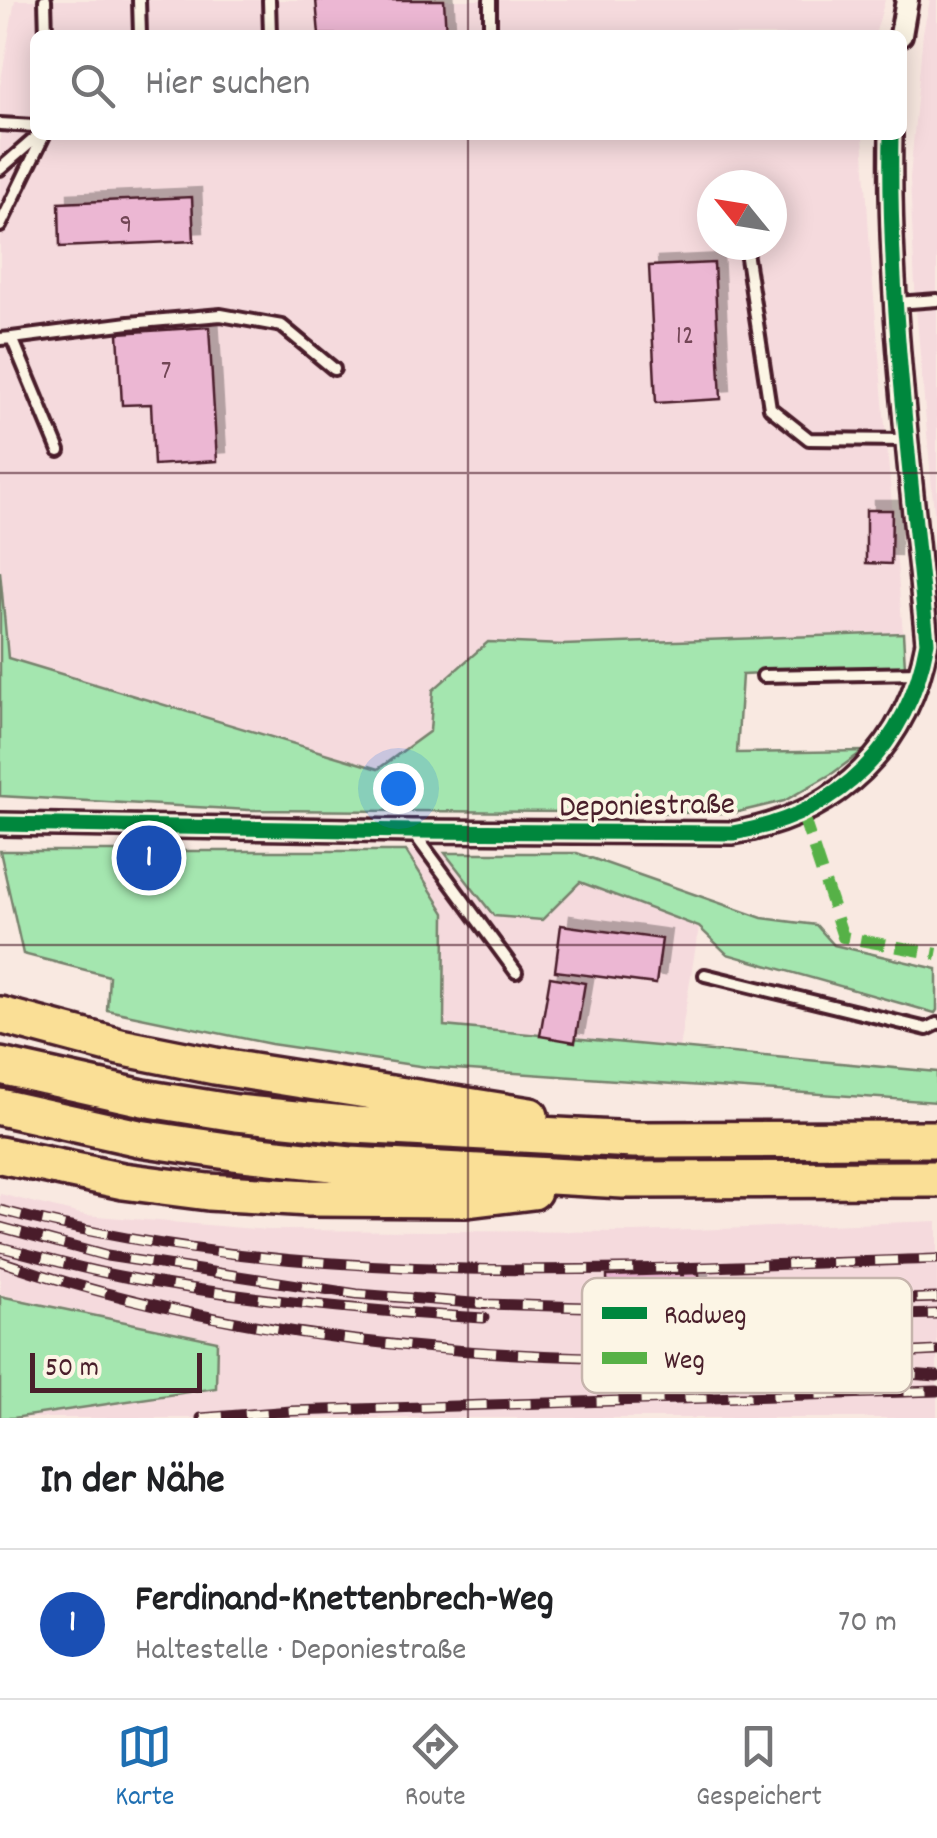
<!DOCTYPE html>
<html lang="de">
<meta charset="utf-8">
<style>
:root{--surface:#fff;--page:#f6f6f6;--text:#202124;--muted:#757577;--line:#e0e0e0;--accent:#1f6fb2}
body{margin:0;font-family:Dekko,sans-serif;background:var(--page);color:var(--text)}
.compass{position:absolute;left:697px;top:170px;width:90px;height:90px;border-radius:50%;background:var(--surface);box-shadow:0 5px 25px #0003;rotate:300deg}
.scale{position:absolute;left:30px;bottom:25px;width:172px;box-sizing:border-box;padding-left:10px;border:5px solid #4a1f2b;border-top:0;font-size:28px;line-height:35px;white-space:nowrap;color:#4a1f2b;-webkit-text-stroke:8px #fcf5e5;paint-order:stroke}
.you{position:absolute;left:398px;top:788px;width:35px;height:35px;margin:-25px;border:8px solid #fff;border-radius:50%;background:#1a73e8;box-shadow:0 0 0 15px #1a73e833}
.badge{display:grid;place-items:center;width:65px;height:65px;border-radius:50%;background:var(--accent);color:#fff;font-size:32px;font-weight:700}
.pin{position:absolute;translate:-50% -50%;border:5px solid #fff;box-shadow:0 2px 10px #0006}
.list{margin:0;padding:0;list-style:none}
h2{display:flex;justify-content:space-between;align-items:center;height:130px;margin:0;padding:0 40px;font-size:42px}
h2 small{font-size:32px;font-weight:400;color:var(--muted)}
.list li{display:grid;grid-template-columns:65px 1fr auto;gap:30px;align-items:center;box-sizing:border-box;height:150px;padding:0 40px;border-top:2px solid var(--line)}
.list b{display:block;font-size:38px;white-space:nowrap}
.list p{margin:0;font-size:32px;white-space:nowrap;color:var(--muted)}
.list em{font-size:32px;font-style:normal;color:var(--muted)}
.icon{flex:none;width:55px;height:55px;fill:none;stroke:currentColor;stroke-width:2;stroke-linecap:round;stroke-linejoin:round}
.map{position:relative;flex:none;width:937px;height:1418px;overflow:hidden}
.search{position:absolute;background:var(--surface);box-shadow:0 5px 25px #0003;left:30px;right:30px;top:30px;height:110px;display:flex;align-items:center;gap:25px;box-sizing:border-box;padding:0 35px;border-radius:15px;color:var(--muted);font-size:38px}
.sheet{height:280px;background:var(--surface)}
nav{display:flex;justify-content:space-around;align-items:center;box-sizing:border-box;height:140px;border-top:2px solid var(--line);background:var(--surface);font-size:28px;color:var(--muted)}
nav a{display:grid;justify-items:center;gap:5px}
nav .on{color:var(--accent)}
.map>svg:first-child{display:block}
.built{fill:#f5dadd;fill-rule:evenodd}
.green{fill:#a4e6af;stroke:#77826d;stroke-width:2.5}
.building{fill:#ecb7d3;stroke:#4a1f2b;stroke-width:2.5;filter:url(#shadow)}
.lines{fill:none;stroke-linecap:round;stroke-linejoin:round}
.lane-casing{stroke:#4a1f2b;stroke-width:18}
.street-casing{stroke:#4a1f2b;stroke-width:28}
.highway-casing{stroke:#4a1f2b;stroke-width:42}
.path{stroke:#4a1f2b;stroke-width:4;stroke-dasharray:2.5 8;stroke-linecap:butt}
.lane{stroke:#fcf5e5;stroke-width:10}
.street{stroke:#fcf5e5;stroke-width:20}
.highway{stroke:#fadf96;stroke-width:35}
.rail-casing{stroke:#4a1f2b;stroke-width:11}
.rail{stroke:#fcf5e5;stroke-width:8;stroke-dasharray:22;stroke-linecap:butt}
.quiet{stroke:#57b146;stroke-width:12;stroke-dasharray:25 12;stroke-linecap:butt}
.cycleway-casing{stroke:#fcf5e5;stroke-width:21}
.cycleway{stroke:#00873e;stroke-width:15}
.grid{fill:none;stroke:#4a1f2b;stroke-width:2.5;stroke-opacity:0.55}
.labels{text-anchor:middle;stroke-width:8;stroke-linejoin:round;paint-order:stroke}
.number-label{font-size:28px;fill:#724555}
.street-label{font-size:32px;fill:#4a1f2b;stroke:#fcf5e5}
.key{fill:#fcf5e5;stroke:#c7b5ad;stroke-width:2.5}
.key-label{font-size:28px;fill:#4a1f2b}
</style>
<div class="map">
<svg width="937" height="1418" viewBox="0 0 937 1418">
<defs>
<filter id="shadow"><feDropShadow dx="9" dy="-9" stdDeviation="0" flood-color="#0004"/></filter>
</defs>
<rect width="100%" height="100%" fill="#f9e9e1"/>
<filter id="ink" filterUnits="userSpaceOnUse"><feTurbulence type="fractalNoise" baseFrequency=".01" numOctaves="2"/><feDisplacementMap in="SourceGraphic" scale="20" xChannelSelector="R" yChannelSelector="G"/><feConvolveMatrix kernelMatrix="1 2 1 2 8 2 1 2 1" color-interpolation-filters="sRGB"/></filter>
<g filter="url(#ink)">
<path class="built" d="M15 0H885L875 35H35V135H863L870 251 903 633 563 645 488 642 433 690 430 731 378 769 8 658 0 571V86ZM712 185H772V245H712Z
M930 0H937V546L916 309 910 178 923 32Z
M406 851 445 853 494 916 542 920 580 882 699 927 679 1048 443 1026 445 913Z
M0 1194 85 1215 268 1230 635 1232 937 1221V1418H13L216 1388 218 1342 0 1294Z"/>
<path class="green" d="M0 571 8 658 378 769 430 731 433 690 488 642 563 645 903 633 905 667 742 675 737 753 863 751 833 773 784 801 734 813 249 810 0 796Z
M0 851H406L445 913 444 1026 937 1072V1102L426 1067 271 1044 107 1010 109 976 23 954Z
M445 853H577L762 918 816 925 834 945 937 969V1010L935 1013 727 954 699 927 580 882 542 920 494 916Z
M0 1296 217 1341 216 1388 13 1418H0Z"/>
<path class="building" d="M316 0H444L446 35H319Z
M192 197 194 241 60 247 59 203Z
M714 263 721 399 656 403 649 266Z
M209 327 217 461 154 465 151 404 122 405 118 333Z
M866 510H892L891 564 866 563Z
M561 925 662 939 656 984 555 971Z
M550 977 585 983 575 1042 540 1036Z
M699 1273 700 1300 608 1302 607 1276Z"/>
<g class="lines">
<defs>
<path id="lane" d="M45 0 46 35
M139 0 140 35
M269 0 270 35
M490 35V0
M0 124 35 126
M0 169 39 135
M0 226 44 135
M745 245 770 408 809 439 907 440
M897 303 937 300
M12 338 129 323 221 315 282 326 334 369
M0 339 12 338 59 451
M763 676 919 673
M413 832 516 972
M705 975 927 1029 937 1024"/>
<path id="street" d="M901 35 907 0
M0 824 412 831 733 833C839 815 908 747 927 642 911 474 888 303 891 135"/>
<path id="highway" d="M0 1015 120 1047 215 1066 530 1116
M0 1066 143 1098 236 1113 354 1125 634 1140 937 1139
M0 1107 139 1138 234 1152 350 1165 623 1180 937 1179
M0 1155 123 1181 208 1192 309 1198 467 1199 533 1191"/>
</defs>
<use href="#lane" class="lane-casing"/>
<use href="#street" class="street-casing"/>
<use href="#highway" class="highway-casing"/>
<path class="path" d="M682 1274 683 1301
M631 1287 682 1286
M683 1326 684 1351
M633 1339 684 1338"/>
<use href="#lane" class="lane"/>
<use href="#street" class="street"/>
<use href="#highway" class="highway"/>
<defs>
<path id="rail" d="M0 1210C306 1292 624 1269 937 1259
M0 1227 107 1256 357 1294 485 1304 585 1307 677 1306 937 1298
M0 1247C40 1257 79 1268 119 1276 240 1299 361 1311 484 1318
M0 1261C302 1364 621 1367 937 1351
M664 1321 937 1314
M807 1367 937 1376
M201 1418 291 1411 937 1391"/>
</defs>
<use href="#rail" class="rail-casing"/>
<use href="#rail" class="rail"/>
<path class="quiet" d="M802 813 843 937 937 954"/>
<defs>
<path id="cycleway" d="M0 824 412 831 733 833C839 815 908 747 927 642 911 474 888 303 891 135"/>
</defs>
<use href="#cycleway" class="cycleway-casing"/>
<use href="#cycleway" class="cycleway"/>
</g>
</g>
<path class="grid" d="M468 0V35M468 135V1418M0 473H937M0 945H937"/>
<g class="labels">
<g class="number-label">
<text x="126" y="232">9</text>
<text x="685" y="343">12</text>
<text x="166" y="378">7</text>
</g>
<g class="street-label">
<text transform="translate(647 803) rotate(-1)" y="11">Deponiestraße</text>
</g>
</g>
<rect x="582" y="1278" width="330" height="115" rx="15" class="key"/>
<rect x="602" y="1307" width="45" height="12" fill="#00873e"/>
<rect x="602" y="1352" width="45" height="12" fill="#57b146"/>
<g class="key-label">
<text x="664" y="1323">Radweg</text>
<text x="664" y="1368">Weg</text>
</g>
</svg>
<svg class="compass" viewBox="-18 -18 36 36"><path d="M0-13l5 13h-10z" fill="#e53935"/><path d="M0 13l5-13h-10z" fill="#757577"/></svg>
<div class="scale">50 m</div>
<div class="you"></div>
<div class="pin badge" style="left:149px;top:858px;background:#1a4fb4">1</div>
<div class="search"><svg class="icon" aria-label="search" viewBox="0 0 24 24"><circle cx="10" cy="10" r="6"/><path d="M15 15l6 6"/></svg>Hier suchen</div>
</div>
<section class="sheet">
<h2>In der Nähe<small></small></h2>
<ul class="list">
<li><span class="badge" style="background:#1a4fb4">1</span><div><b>Ferdinand-Knettenbrech-Weg</b><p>Haltestelle · Deponiestraße</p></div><em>70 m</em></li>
</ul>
</section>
<nav>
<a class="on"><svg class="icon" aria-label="map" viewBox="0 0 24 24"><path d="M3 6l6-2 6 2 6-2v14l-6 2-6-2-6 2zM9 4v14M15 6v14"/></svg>Karte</a>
<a><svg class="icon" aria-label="directions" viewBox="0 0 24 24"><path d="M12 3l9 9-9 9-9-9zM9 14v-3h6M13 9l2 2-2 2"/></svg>Route</a>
<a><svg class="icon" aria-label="saved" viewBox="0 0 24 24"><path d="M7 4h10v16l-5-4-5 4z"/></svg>Gespeichert</a>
</nav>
